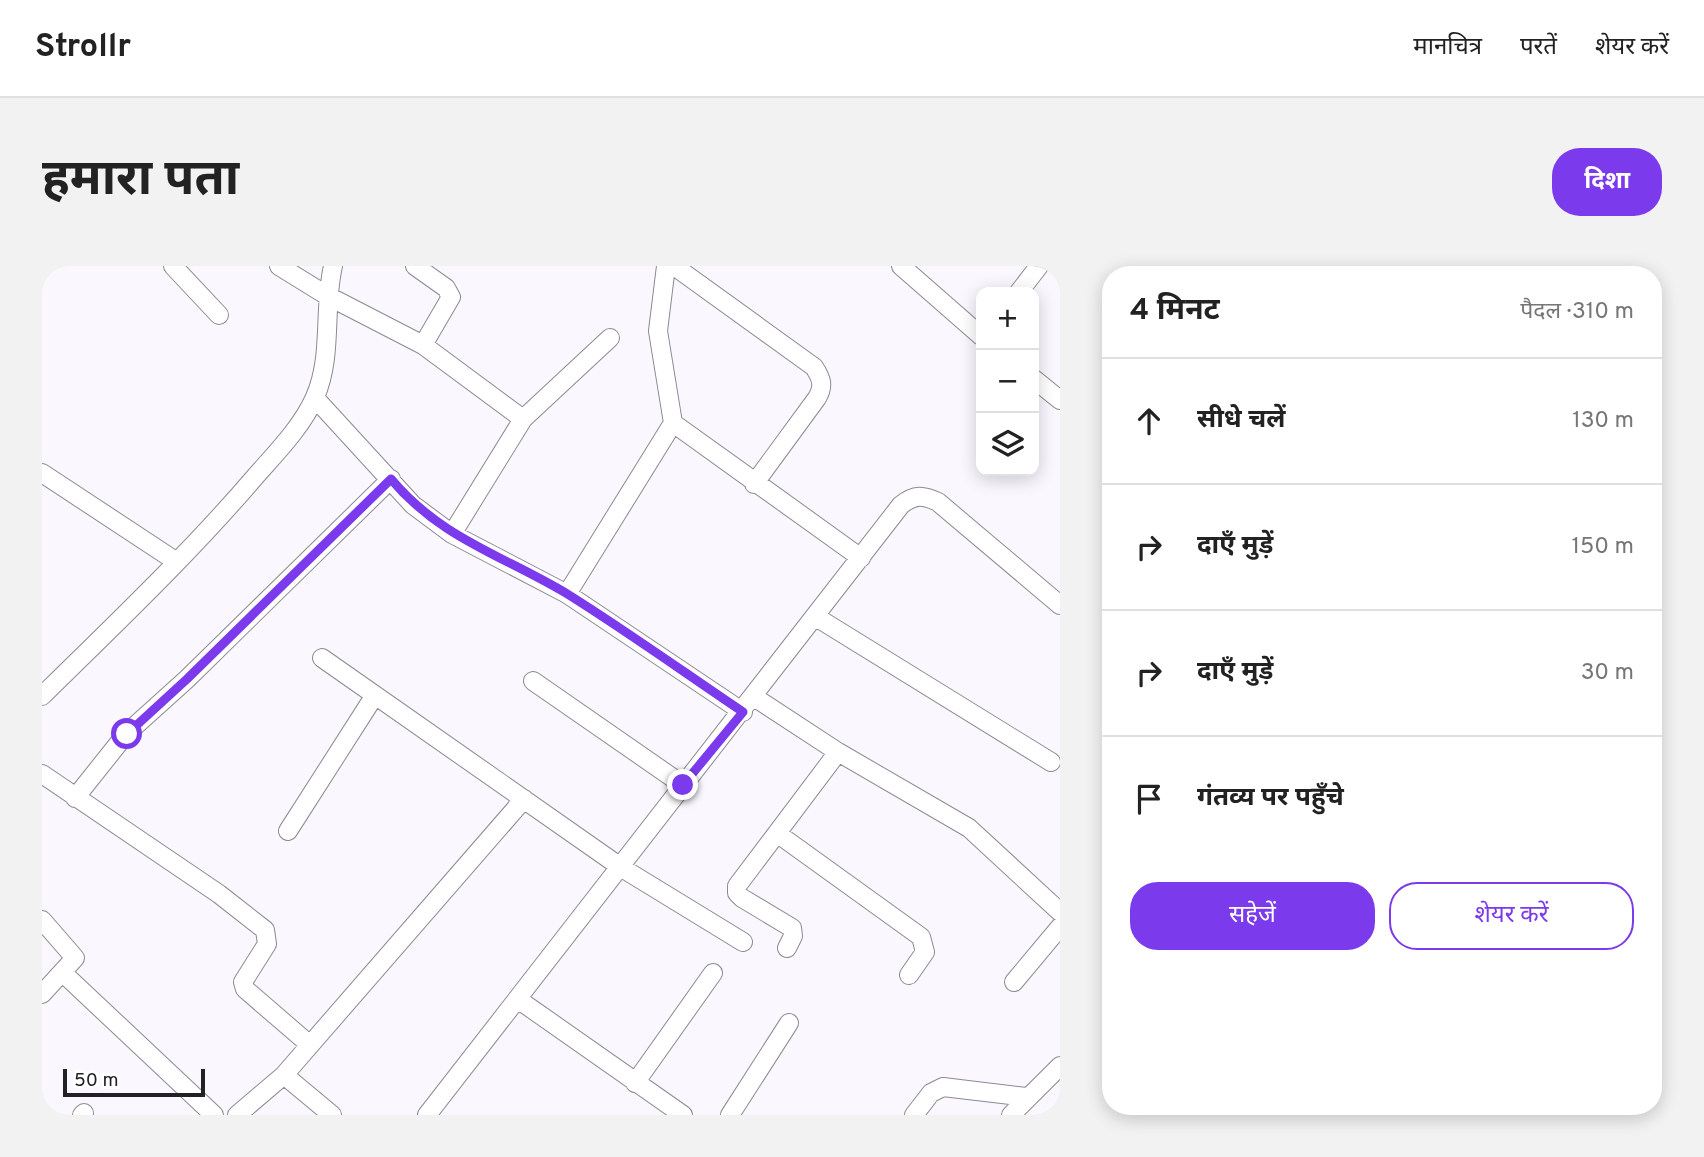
<!DOCTYPE html>
<html lang="hi">
<meta charset="utf-8">
<style>
:root{--surface:#fff;--page:#f2f2f2;--text:#222;--muted:#767676;--line:#e0e0e0;--accent:#7c3aed}
body{margin:0;font-family:Overpass,"Noto Sans Devanagari",sans-serif;background:var(--page);color:var(--text)}
.controls{position:absolute;right:21px;top:21px;display:grid;overflow:hidden;border-radius:14px;box-shadow:0 4px 18px #0003}
.controls button{width:63px;height:63px;display:grid;place-items:center;padding:0;border:0;border-bottom:2px solid var(--line);background:var(--surface);color:var(--text);font:35px sans-serif}
.scale{position:absolute;left:21px;bottom:18px;width:142px;box-sizing:border-box;padding-left:7px;border:4px solid #222123;border-top:0;font-size:19px;line-height:24px;white-space:nowrap;color:#222123;-webkit-text-stroke:5px #fff;paint-order:stroke}
.stop{position:absolute;width:21px;height:21px;margin:-16px;border:5px solid #7c3aed;border-radius:50%;background:#fff}
.stop.end{background:#7c3aed;border-color:#fff;box-shadow:0 2px 7px #0008}
.list{margin:0;padding:0;list-style:none}
h2{display:flex;justify-content:space-between;align-items:center;height:91px;margin:0;padding:0 28px;font-size:30px}
h2 small{font-size:23px;font-weight:400;color:var(--muted)}
.list li{display:grid;grid-template-columns:46px 1fr auto;gap:21px;align-items:center;box-sizing:border-box;height:126px;padding:0 28px;border-top:2px solid var(--line)}
.list b{display:block;font-size:26px;white-space:nowrap}
.list em{font-size:23px;font-style:normal;color:var(--muted)}
.actions{display:flex;gap:14px;padding:21px 28px}
.actions a{flex:1;padding:16px 0;border:2px solid var(--accent);border-radius:28px;text-align:center;font-size:24px;color:var(--accent)}
.actions .main{background:var(--accent);color:#fff}
.icon{flex:none;width:38px;height:38px;fill:none;stroke:currentColor;stroke-width:2;stroke-linecap:round;stroke-linejoin:round}
.map{position:relative;flex:none;width:1018px;height:849px;overflow:hidden;border-radius:28px}
header{display:flex;align-items:center;gap:42px;box-sizing:border-box;height:98px;padding:0 35px;background:var(--surface);border-bottom:2px solid var(--line)}
header strong{font-size:33px}
nav{display:flex;gap:38px;margin-inline-start:auto;font-size:24px}
.intro{display:flex;align-items:center;justify-content:space-between;box-sizing:border-box;height:168px;padding:0 42px}
h1{margin:0;font-size:49px}
.button{padding:18px 32px;border-radius:28px;background:var(--accent);color:#fff;font-size:24px;font-weight:700}
main{display:flex;gap:42px;padding:0 42px}
aside{flex:1;background:var(--surface);border-radius:28px;box-shadow:0 4px 18px #0003}
.map>svg:first-child{display:block}
.lines{fill:none;stroke-linecap:round;stroke-linejoin:round}
.minor-casing{stroke:#8c8990;stroke-width:20}
.minor{stroke:#fff;stroke-width:18}
.route{stroke:#7c3aed;stroke-width:9}
</style>
<header>
<strong>Strollr</strong>
<nav><a>मानचित्र</a><a>परतें</a><a>शेयर करें</a></nav>
</header>
<div class="intro"><h1>हमारा पता</h1><a class="button">दिशा</a></div>
<main>
<div class="map">
<svg width="1018" height="849" viewBox="0 0 1018 849">
<rect width="100%" height="100%" fill="#fbf7ff"/>
<g class="lines">
<defs>
<path id="minor" d="M131 0 177 49
M237 0 284 29 381 79 481 153
M373 0 404 22 409 31 381 79
M632 0 772 101C780 113 782 120 775 132L712 218
M859 0 939 70
M977 26 997 0
M992 113 1018 134
M273 132 371 239 410 268 525 328 701 446
M631 157 819 292
M0 207 135 296
M410 268 481 153 568 72
M525 328 631 157 616 65 624 0
M774 351 1009 496
M280 392 580 602 701 676
M491 415 641 519
M0 430C72 359 146 289 212 212 233 188 260 161 273 131 291 90 281 43 291 0
M712 431 796 486 927 562 1018 646
M0 508 177 628 223 664 225 678 201 716 203 723 268 779
M33 532 84 468 145 413 349 213
M246 565 333 429
M736 568 879 671 883 686 867 709
M0 654 33 692 0 728
M745 682 751 670 750 662 700 632 695 627V620L796 486
M21 707 172 849
M972 716 1018 661
M477 734 641 849
M242 809 290 849
M593 817 671 707
M40 849 42 847
M195 849 242 809 482 533
M385 849 859 239C873 228 881 229 896 236L1018 339
M688 849 747 757
M872 849 889 827 901 821 984 831
M969 849 1018 800"/>
</defs>
<use href="#minor" class="minor-casing"/>
<use href="#minor" class="minor"/>
</g>
<g class="lines">
<path class="route" d="M85 468 145 413 349 213C399 273 463 290 527 329 586 366 643 407 701 446L641 519"/>
</g>
</svg>
<div class="controls">
<button>+</button>
<button>−</button>
<button><svg class="icon" aria-label="layers" viewBox="0 0 24 24"><path d="M12 4l9 5-9 5-9-5zM3 14l9 5 9-5"/></svg></button>
</div>
<div class="scale">50 m</div>
<div class="stop" style="left:85px;top:468px"></div>
<div class="stop end" style="left:641px;top:519px"></div>
</div>
<aside>
<h2>4 मिनट<small>पैदल · 310 m</small></h2>
<ul class="list">
<li><svg class="icon" aria-label="ahead" viewBox="0 0 24 24"><path d="M12 20V5M6 11l6-6 6 6"/></svg><div><b>सीधे चलें</b></div><em>130 m</em></li>
<li><svg class="icon" aria-label="right" viewBox="0 0 24 24"><path d="M7 20v-9h11M14 6l5 5-5 5"/></svg><div><b>दाएँ मुड़ें</b></div><em>150 m</em></li>
<li><svg class="icon" aria-label="right" viewBox="0 0 24 24"><path d="M7 20v-9h11M14 6l5 5-5 5"/></svg><div><b>दाएँ मुड़ें</b></div><em>30 m</em></li>
<li><svg class="icon" aria-label="arrive" viewBox="0 0 24 24"><path d="M6 21V4h12l-3 4 3 4H6"/></svg><div><b>गंतव्य पर पहुँचे</b></div></li>
</ul>
<div class="actions"><a class="main">सहेजें</a><a>शेयर करें</a></div>
</aside>
</main>
